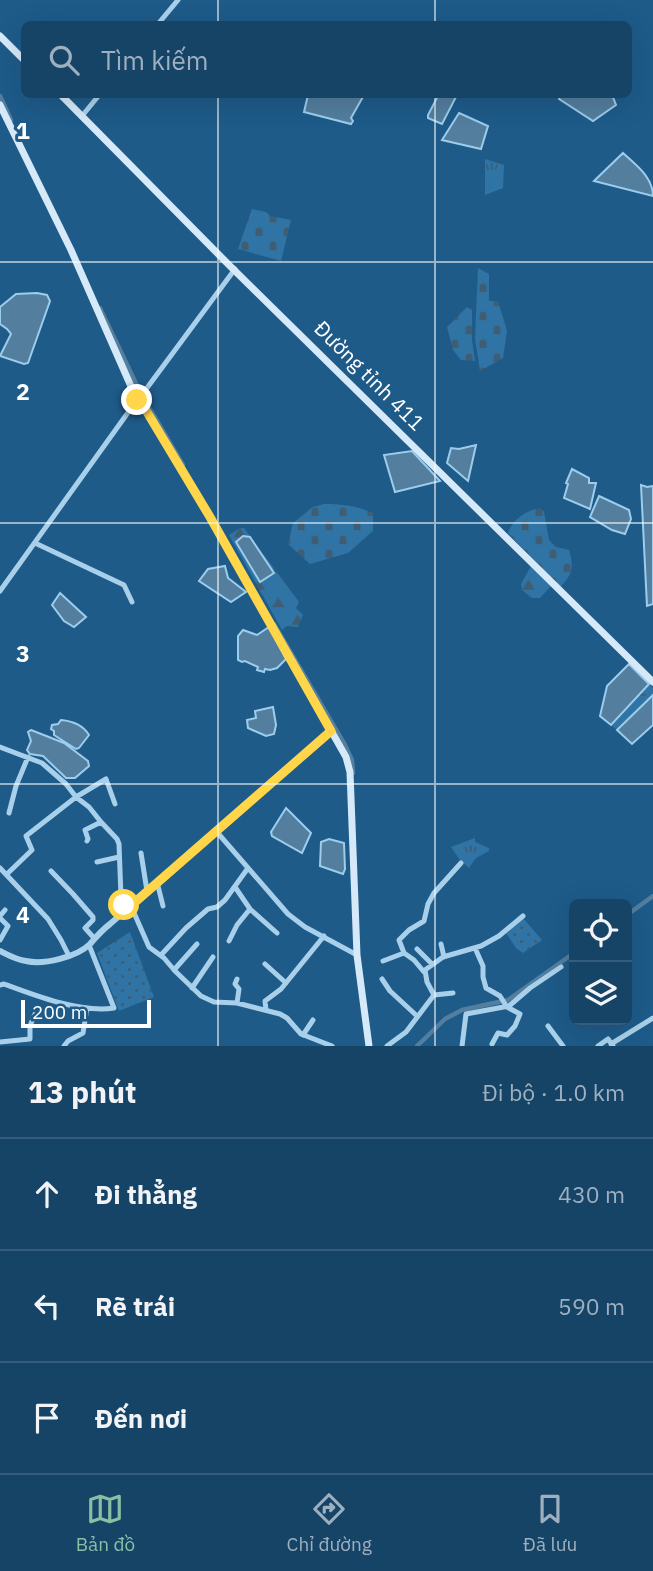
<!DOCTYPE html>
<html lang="vi">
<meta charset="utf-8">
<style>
:root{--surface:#164467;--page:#234e70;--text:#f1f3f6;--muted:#9eb0c0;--line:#355c7b;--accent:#8abfa5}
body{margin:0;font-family:"IBM Plex Sans",sans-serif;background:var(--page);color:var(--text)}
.controls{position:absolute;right:21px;bottom:21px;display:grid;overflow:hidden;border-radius:10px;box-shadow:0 7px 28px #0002}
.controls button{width:63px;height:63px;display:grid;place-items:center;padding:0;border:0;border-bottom:2px solid var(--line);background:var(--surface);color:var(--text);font:35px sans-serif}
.scale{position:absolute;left:21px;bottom:18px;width:130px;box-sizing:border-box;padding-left:7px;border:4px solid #fff;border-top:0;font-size:19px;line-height:24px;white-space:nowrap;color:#fff;-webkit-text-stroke:5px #1e5b89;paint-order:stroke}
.stop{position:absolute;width:21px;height:21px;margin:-16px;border:5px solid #ffd54a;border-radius:50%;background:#fff}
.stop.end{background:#ffd54a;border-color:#fff;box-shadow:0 2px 7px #0008}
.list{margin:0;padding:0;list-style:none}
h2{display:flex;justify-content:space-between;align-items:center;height:91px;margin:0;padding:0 28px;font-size:30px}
h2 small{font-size:23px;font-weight:400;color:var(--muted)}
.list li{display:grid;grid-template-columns:46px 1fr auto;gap:21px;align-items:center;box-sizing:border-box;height:112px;padding:0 28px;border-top:2px solid var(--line)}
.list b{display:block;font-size:26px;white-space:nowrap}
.list em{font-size:23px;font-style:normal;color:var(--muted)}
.icon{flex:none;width:38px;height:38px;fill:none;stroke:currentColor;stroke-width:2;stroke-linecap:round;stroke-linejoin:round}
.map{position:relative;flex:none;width:653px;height:1046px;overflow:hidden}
.search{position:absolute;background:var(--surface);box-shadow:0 7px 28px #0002;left:21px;right:21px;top:21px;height:77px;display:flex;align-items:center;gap:18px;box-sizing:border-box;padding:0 24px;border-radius:10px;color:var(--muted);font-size:26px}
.sheet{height:427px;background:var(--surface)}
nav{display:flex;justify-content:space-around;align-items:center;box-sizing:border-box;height:98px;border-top:2px solid var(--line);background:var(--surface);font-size:19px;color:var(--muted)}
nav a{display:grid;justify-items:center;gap:4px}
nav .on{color:var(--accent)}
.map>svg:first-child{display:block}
.grass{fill:url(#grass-tufts)}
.forest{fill:url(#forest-firs)}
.wetland{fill:url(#wetland-marsh)}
.cemetery{fill:url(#cemetery-stones)}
.park{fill:url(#park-dots)}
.water{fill:#537e9e;stroke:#9ccded;stroke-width:2}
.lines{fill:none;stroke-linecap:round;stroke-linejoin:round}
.canal{stroke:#537e9e;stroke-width:4.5}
.minor{stroke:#a9d0eb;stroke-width:5}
.tertiary{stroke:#a9d0eb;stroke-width:6}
.secondary{stroke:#d5e9f9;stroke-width:7}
.route{stroke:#ffd54a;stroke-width:9}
.grid{fill:none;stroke:#fff;stroke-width:2;stroke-opacity:0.55}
.labels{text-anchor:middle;stroke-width:6;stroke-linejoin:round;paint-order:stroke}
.street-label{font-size:21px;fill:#fff;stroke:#1e5b89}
.grid-label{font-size:23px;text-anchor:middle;font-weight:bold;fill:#fff;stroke:#1e5b89;stroke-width:6;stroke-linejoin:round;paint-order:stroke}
</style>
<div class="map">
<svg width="653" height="1046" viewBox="0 0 653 1046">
<defs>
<pattern id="grass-tufts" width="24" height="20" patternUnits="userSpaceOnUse" patternTransform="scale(1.75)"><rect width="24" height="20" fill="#2f74a5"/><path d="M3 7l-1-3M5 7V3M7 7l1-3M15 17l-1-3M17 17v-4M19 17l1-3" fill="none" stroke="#3f5e74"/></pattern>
<pattern id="forest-firs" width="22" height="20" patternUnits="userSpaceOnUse" patternTransform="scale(1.75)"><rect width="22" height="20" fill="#2f74a5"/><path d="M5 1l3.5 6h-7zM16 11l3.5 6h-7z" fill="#3f5e74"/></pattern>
<pattern id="wetland-marsh" width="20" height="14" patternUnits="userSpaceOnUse" patternTransform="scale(1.75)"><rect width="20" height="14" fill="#2f74a5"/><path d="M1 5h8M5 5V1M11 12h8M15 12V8" fill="none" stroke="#3f5e74"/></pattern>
<pattern id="cemetery-stones" width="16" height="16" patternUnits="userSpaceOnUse" patternTransform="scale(1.75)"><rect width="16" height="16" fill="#2f74a5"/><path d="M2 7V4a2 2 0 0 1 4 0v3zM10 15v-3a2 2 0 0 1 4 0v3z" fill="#3f5e74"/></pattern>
<pattern id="park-dots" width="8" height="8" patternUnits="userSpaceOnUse" patternTransform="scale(1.75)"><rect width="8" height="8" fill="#2f74a5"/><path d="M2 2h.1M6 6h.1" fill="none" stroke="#3f5e74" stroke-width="1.8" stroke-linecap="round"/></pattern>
</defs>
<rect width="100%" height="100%" fill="#1e5b89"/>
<path class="grass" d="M485 159 504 165 503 188 485 195Z
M475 838V842L489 848V851L476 858 469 868 460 860 451 847Z"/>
<path class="forest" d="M240 528H244L299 602 296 608 303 615 298 627 287 626 282 630 229 535Z
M531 566 551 586 540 598H532L522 590 521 584Z"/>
<path class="wetland" d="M649 684 653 688V695L617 730 611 725Z"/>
<path class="cemetery" d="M252 209 266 212 270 216 291 220 281 261 238 249Z
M478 268 489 274V301H498L507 331 503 358 480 371 475 338Z
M467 307 472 310V340L475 361 461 360 453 350 447 327Z
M324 504C341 504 358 506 373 513V531L348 553 310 564 288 544 293 523 313 507Z
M540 508 544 512 549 540 556 547 569 550C574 567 573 574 560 587L508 533C513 519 525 511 540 508Z"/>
<path class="park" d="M523 918 542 940 523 953 516 948 506 933Z
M130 932 154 997 119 1011 97 953Z"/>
<path class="water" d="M439 94 457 95 442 124 428 118V115Z
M308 95V94L364 95 351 118 353 121 351 124 304 112Z
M561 95H612L616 105 593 121 559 99Z
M459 113 488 126 481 149 442 140Z
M623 153C636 165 653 177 653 196L594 181Z
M37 293 47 295 50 301 28 363 24 364 0 356 11 334 7 329 0 324V307L16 294Z
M476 445 468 481 447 463 451 448 459 449Z
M412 451 440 481 395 492 384 455Z
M572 469 589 478V483H596L590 509 564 498 568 484 566 483Z
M641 485 647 487 653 486V604L647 606Z
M599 496 629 510 631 519 625 534 612 530 590 517Z
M243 536 250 537 274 573 260 582 236 542Z
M225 566 228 578 246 592 231 602 199 581 208 569Z
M60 593 86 617 74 627 64 621 52 605Z
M269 627 286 659 277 668 270 670 265 669 264 672 257 670 258 667 245 661 242 662 238 660V636L243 630 257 635Z
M629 664 649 684 611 725 600 716 607 686Z
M653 695V725L632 744 617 730Z
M273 707 276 725 274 734 266 736 248 728 247 720 256 718 255 711Z
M61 720C72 721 83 725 89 735L79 748 76 749 54 735V731L51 729 52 725 58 724Z
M31 730 64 743 88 761 89 766 75 778H66L43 756 30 754 27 750 31 741 28 732Z
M286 808 311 833 302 853 272 836 271 832Z
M329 839 344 843 345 869 343 874 320 866 321 842Z"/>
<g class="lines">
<path class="canal" d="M0 96 11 120
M100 308 140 392 183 465
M274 624 345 745 352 760 353 773
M627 915 653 896
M417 1046 445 1019 462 1010 508 1000 574 953"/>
<path class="minor" d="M158 24 178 0
M82 116 100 94
M35 543 124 585 132 602
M0 591 137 400 144 392 235 269
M0 747 42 763 66 784 76 797 89 807 101 822 117 839 119 844 121 897 126 910
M9 813 16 786 28 757
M216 831 288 914 305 927 357 955
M87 841 88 839 85 830 101 822
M141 853 147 891
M97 862 119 857
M0 868 48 919 61 940 69 956
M51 871 73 894 93 917V920L85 928 94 938
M7 874 32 850 26 836 76 797 106 779 115 804
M157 882 163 906
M235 887 250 909 277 933
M131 906 149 947 164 958 175 971 201 996 214 1002 237 1003 280 1014 287 1018 301 1034 332 1046
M0 916 5 910
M0 918 8 926 0 940
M229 941 237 925 250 909
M441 944 444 957
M475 948 483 966V977L486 988 500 996 507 1007 520 1014 515 1026 507 1035 498 1033 492 1044
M417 949 432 964
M404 953 399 940 409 930 424 921 428 904 434 893 461 863
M161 955 186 928 208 909 217 907 225 900 248 868
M383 961 404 953 414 960 424 972
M265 964 286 983
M174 970 197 944
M382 979 390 991 417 1016
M0 985 4 984C36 996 80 1013 114 1008L89 945
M192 988 213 957
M434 995 453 993
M237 1003 239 989 235 984 237 979
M266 1010 265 1001 281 989 324 936
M548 1026 563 1046
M303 1035 313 1020
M0 1042 30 1039V1026L35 1014
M611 1044 653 1018
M64 1046 68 1041 83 1033 87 1008
M387 1046 406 1032 434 995 427 982 425 970 443 957 481 946 499 936 523 916
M462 1046 466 1014 509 1006 530 988 561 967
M598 1046 608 1039 613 1046"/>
<path class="tertiary" d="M0 951C8 955 17 960 26 961 44 965 77 957 90 944 96 937 102 930 110 924L331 731"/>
<path class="secondary" d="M0 36 24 60
M60 94 230 266 653 682
M0 105 71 250 137 400 144 407 210 517 346 757 350 772 357 955 369 1046"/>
</g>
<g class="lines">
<path class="route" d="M124 905 126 910 331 731 210 517 144 407 137 400"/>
</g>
<path class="grid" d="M218 0V24M435 0V24M218 94V1046M435 94V1046M0 262H653M0 523H653M0 784H653"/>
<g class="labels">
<g class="street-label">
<text transform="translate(369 376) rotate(45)" y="7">Đường tỉnh 411</text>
</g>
</g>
<g class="grid-label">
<text x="23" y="139">1</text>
<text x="23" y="400">2</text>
<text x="23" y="662">3</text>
<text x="23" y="923">4</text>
</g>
</svg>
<div class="controls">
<button><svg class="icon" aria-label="locate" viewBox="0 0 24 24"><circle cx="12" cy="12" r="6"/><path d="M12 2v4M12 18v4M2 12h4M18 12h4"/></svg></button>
<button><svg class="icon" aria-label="layers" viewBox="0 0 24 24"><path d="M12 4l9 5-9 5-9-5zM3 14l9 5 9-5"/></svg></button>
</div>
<div class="scale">200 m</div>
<div class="stop" style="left:124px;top:905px"></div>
<div class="stop end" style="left:137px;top:400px"></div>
<div class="search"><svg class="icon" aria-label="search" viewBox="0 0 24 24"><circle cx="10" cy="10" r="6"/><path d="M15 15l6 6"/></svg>Tìm kiếm</div>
</div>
<section class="sheet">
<h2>13 phút<small>Đi bộ · 1.0 km</small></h2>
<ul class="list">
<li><svg class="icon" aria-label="ahead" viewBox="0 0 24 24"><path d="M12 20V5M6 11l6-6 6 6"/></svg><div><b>Đi thẳng</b></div><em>430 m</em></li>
<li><svg class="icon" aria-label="left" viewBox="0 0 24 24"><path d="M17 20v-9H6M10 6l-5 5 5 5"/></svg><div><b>Rẽ trái</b></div><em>590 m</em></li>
<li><svg class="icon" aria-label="arrive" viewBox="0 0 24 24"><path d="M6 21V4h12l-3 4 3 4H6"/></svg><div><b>Đến nơi</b></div></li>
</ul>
</section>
<nav>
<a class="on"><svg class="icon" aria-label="map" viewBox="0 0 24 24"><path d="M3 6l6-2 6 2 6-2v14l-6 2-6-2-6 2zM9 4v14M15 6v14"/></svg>Bản đồ</a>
<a><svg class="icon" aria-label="directions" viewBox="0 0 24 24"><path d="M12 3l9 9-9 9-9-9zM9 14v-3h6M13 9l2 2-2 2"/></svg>Chỉ đường</a>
<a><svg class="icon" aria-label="saved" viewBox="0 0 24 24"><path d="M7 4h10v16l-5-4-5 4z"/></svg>Đã lưu</a>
</nav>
